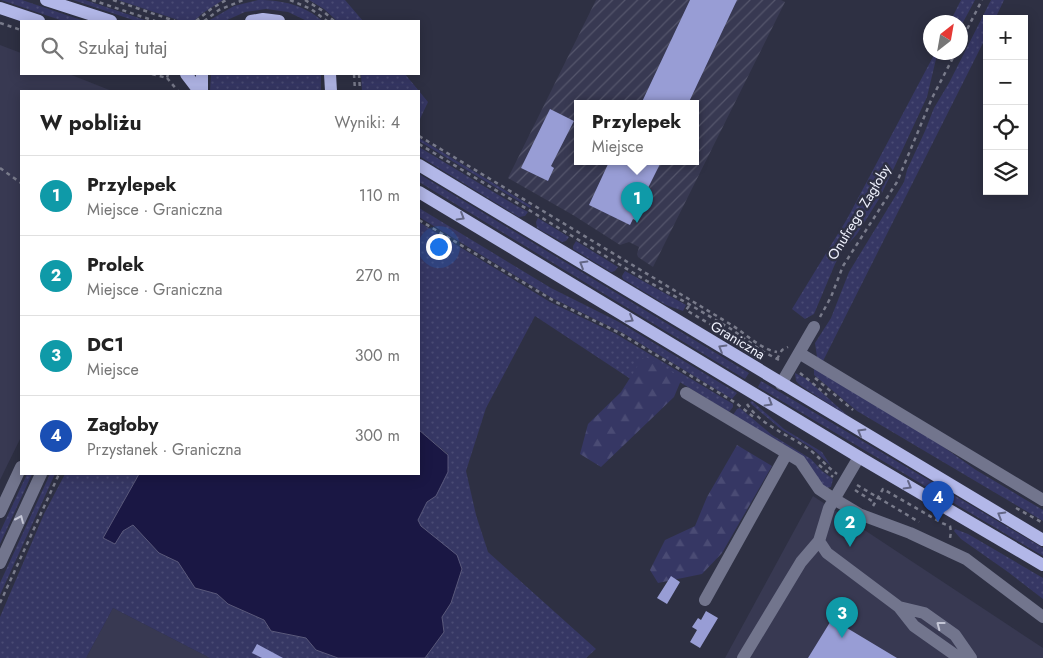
<!DOCTYPE html>
<html lang="pl">
<meta charset="utf-8">
<style>
:root{--surface:#fff;--page:#f2f2f2;--text:#222;--muted:#767676;--line:#e0e0e0;--accent:#d93025}
body{margin:0;font-family:Jost,sans-serif;background:var(--page);color:var(--text)}
.controls{position:absolute;right:15px;top:15px;display:grid;overflow:hidden;border-radius:0px;box-shadow:0 2px 12px #0003}
.controls button{width:45px;height:45px;display:grid;place-items:center;padding:0;border:0;border-bottom:1px solid var(--line);background:var(--surface);color:var(--text);font:25px sans-serif}
.compass{position:absolute;left:923px;top:15px;width:45px;height:45px;border-radius:50%;background:var(--surface);box-shadow:0 2px 12px #0003;rotate:31deg}
.you{position:absolute;left:438px;top:246px;width:18px;height:18px;margin:-12px;border:4px solid #fff;border-radius:50%;background:#1a73e8;box-shadow:0 0 0 8px #1a73e833}
.badge{display:grid;place-items:center;width:32px;height:32px;border-radius:50%;background:var(--accent);color:#fff;font-size:16px;font-weight:700}
.pin{position:absolute;translate:-50% -41px;filter:drop-shadow(0 1px 2px #0008)}
.pin::after{content:'';position:absolute;top:26px;width:18px;height:15px;background:inherit;clip-path:polygon(0 0,100% 0,50% 100%)}
.popup{position:absolute;left:574px;top:100px;width:125px;height:65px;box-sizing:border-box;display:grid;place-content:center;border-radius:0px;background:var(--surface);filter:drop-shadow(0 1px 4px #0005);font-size:16px;white-space:nowrap;color:var(--muted)}
.popup b{font-size:19px;color:var(--text)}
.popup::after{content:'';position:absolute;left:50%;top:100%;margin-left:-10px;border:10px solid transparent;border-top-color:var(--surface)}
.list{margin:0;padding:0;list-style:none}
h2{display:flex;justify-content:space-between;align-items:center;height:65px;margin:0;padding:0 20px;font-size:21px}
h2 small{font-size:16px;font-weight:400;color:var(--muted)}
.list li{display:grid;grid-template-columns:32px 1fr auto;gap:15px;align-items:center;box-sizing:border-box;height:80px;padding:0 20px;border-top:1px solid var(--line)}
.list b{display:block;font-size:19px;white-space:nowrap}
.list p{margin:0;font-size:16px;white-space:nowrap;color:var(--muted)}
.list em{font-size:16px;font-style:normal;color:var(--muted)}
.icon{flex:none;width:28px;height:28px;fill:none;stroke:currentColor;stroke-width:2;stroke-linecap:round;stroke-linejoin:round}
.map{position:relative;flex:none;width:1043px;height:658px;overflow:hidden}
.search{position:absolute;background:var(--surface);box-shadow:0 2px 12px #0003;left:20px;top:20px;width:400px;height:55px;display:flex;align-items:center;gap:12px;box-sizing:border-box;padding:0 18px;border-radius:0px;color:var(--muted);font-size:19px}
.panel{position:absolute;background:var(--surface);box-shadow:0 2px 12px #0003;left:20px;top:90px;width:400px;height:385px;border-radius:0px}
.map>svg:first-child{display:block}
.built{fill:#383952}
.industrial{fill:url(#industrial-furrows);fill-rule:evenodd}
.grass{fill:url(#grass-dots)}
.forest{fill:url(#forest-firs)}
.water{fill:#1a1744;stroke:#5a597c}
.building{fill:#989dd5}
.lines{fill:none;stroke-linecap:round;stroke-linejoin:round}
.path{stroke:#797b8b;stroke-width:2.5;stroke-dasharray:4 4;stroke-linecap:butt}
.minor{stroke:#72758d;stroke-width:12}
.major{stroke:#b2b7e8;stroke-width:12}
.oneway{stroke:#636685}
.oneway2{stroke:#c4c6d6}
.labels{text-anchor:middle;stroke-width:5;stroke-linejoin:round;paint-order:stroke}
.street-label{font-size:14px;fill:#f0f2fe;stroke:#2e3043}
</style>
<div class="map">
<svg width="1043" height="658" viewBox="0 0 1043 658">
<defs>
<pattern id="industrial-furrows" width="10" height="10" patternUnits="userSpaceOnUse" patternTransform="scale(1.25)"><rect width="10" height="10" fill="#383952"/><path d="M-1 1l2-2M0 10L10 0M9 11l2-2" fill="none" stroke="#55566c"/></pattern>
<pattern id="grass-dots" width="8" height="8" patternUnits="userSpaceOnUse" patternTransform="scale(1.25)"><rect width="8" height="8" fill="#363764"/><path d="M2 2h.1M6 6h.1" fill="none" stroke="#4a4b74" stroke-width="1.8" stroke-linecap="round"/></pattern>
<pattern id="forest-firs" width="22" height="20" patternUnits="userSpaceOnUse" patternTransform="scale(1.25)"><rect width="22" height="20" fill="#363764"/><path d="M5 1l3.5 6h-7zM16 11l3.5 6h-7z" fill="#4a4b74"/></pattern>
</defs>
<rect width="100%" height="100%" fill="#2e3043"/>
<path class="built" d="M0 45 21 53V74H69L112 91H21V437L0 480Z
M813 496 1043 648V658H725Z
M113 608 210 658H86Z"/>
<path class="industrial" d="M596 0H781L785 2 653 267 638 257 637 254 639 247 629 242 620 245 573 215 508 178ZM578 104H696V162H578Z"/>
<path class="grass" d="M1 0H22L84 21H63Z
M73 0H85L148 21H136Z
M118 0H223L203 13 194 21H181Z
M258 0C283 0 303 5 323 21H307L288 12 266 9 245 12 225 21H208L234 6Z
M309 0H345L363 21H337L324 9Z
M961 0H975L961 26 960 22H950Z
M991 0H1004L995 19H987V35L823 361 817 357 815 343 831 318 849 272 904 182 907 170 925 131 934 108 949 83Z
M935 53H940L936 59 927 97 894 168 879 199 857 234 842 251 835 264 814 314 805 319 792 309 847 219Z
M211 74H321V91H210Z
M361 74H405L428 102 419 121V91H362Z
M419 138 531 206 530 208 419 141Z
M419 147 515 205 528 212 525 216 519 217 419 156Z
M419 174 749 373 745 379 419 182Z
M419 208 551 288 619 322 737 393 732 399 623 333 552 298 419 217Z
M538 218 569 237 566 241 562 242 537 228 536 222Z
M419 222 550 302 616 334 733 404V407L729 412 678 381 667 403 535 316 486 408 466 471 476 515 488 552 596 649 586 658H425L444 632 442 617 451 603 462 569 437 540 421 526 418 520 427 502 436 496 448 454 419 430Z
M576 241 618 267 615 271 611 272 573 249V246Z
M625 271 686 305 683 311 666 305 623 279 622 276Z
M814 367 928 436 976 470 1043 510V521L857 411 814 375Z
M795 373 807 379 848 416 801 386 796 381Z
M761 381 1043 548V556L758 387Z
M752 401 784 429 822 452 831 466 813 449 782 430 751 404 750 402Z
M740 408 772 435 811 459 822 471 833 479 831 487 827 488 733 415 737 409Z
M27 474H32L0 544V532Z
M50 474H55L0 595V583Z
M65 474H139L103 538 115 544 123 531 133 525 159 553 178 562 195 588 217 594 228 604 264 620 271 631 306 638 316 650 338 658H210L113 608 86 658H0V617L44 514Z
M955 529 968 534 1043 578V599L1008 572 961 539 954 531Z"/>
<path class="forest" d="M644 356 682 378 674 397 601 467 580 454 588 424 621 392Z
M737 445 772 466 722 553 702 574 658 583 650 570 665 540 695 526 707 497Z"/>
<path class="water" d="M419 430 448 455V472L436 496 427 502 418 520 421 526 457 555 462 569 451 603 442 617 444 632 425 658H338L316 650 306 638 271 631 264 620 228 604 217 594 195 588 178 562 159 553 133 525 123 531 115 544 103 538 139 474H419Z"/>
<path class="building" d="M690 0H737L688 104H641Z
M550 109 574 121 551 166 554 168 548 181 521 168Z
M609 162H661L637 210 641 212 637 221 633 219 630 225 589 205Z
M671 576 680 582 667 604 657 598Z
M706 611 718 618 700 648 690 642 697 630 692 627 698 618 701 620Z
M832 619 897 658H808Z
M257 644 283 658H262L252 653Z"/>
<g class="lines">
<path class="path" d="M92 0 155 21
M113 0 175 21
M290 0 311 9 327 21
M305 0 323 11 334 21
M196 21 211 9 226 0
M204 21 219 10 243 0
M0 23 21 30
M960 43 982 0
M152 74 167 78 168 74
M354 74 355 91
M359 74 360 91
M167 78 178 91
M419 136 730 324C745 333 760 349 777 352
M419 144 647 281 687 303 731 329 762 351 781 361
M0 168 21 183
M419 220 556 302 618 332 736 403 756 419
M689 306 686 310 725 333 727 329
M820 317 831 297 843 266 897 182 932 98 956 52
M777 359 782 350 788 347
M800 373 827 395
M815 378 853 410
M747 404C761 426 790 435 810 450 820 458 827 467 837 474
M819 465 833 477
M857 485 919 522
M855 490 875 503
M873 506 883 489 942 523 951 527
M1016 508 1043 523
M950 526 951 532 950 538
M0 603 59 474"/>
<path class="minor" d="M799 353 1043 500
M781 384 814 327
M686 393 800 461 819 489 834 499 859 514 910 533 966 559 1043 617
M859 457 829 508 819 541 827 553 899 607 914 626 955 655 968 658
M0 512 21 467
M0 563 41 474
M705 600 787 453
M899 607 924 613 955 635 971 658
M743 658 801 562 819 541"/>
<path class="major" d="M46 0 111 21
M0 8 39 21
M251 21 263 19 279 21
M186 74 199 91
M330 74 331 91
M202 91V74
M419 165 1043 540
M419 192 859 457 1043 565"/>
</g>
<defs><path id="oneway-chevron" d="M-2-3.5L2.5 0L-2 3.5" fill="none" stroke-width="1.6" stroke-linecap="round" stroke-linejoin="round" transform="scale(1.25)"/></defs>
<g class="oneway">
<use href="#oneway-chevron" transform="translate(461 217) rotate(31)"/>
<use href="#oneway-chevron" transform="translate(583 264) rotate(-149)"/>
<use href="#oneway-chevron" transform="translate(630 319) rotate(31)"/>
<use href="#oneway-chevron" transform="translate(722 348) rotate(-149)"/>
<use href="#oneway-chevron" transform="translate(769 403) rotate(31)"/>
<use href="#oneway-chevron" transform="translate(861 432) rotate(-149)"/>
<use href="#oneway-chevron" transform="translate(908 486) rotate(30)"/>
<use href="#oneway-chevron" transform="translate(1001 515) rotate(-150)"/>
</g>
<g class="oneway2">
<use href="#oneway-chevron" transform="translate(20 519) rotate(-66)"/>
<use href="#oneway-chevron" transform="translate(940 625) rotate(-143)"/>
</g>
<g class="labels">
<g class="street-label">
<text transform="translate(859 212) rotate(-59)" y="5">Onufrego Zagłoby</text>
<text transform="translate(738 340) rotate(31)" y="5">Graniczna</text>
</g>
</g>
</svg>
<div class="controls">
<button>+</button>
<button>−</button>
<button><svg class="icon" aria-label="locate" viewBox="0 0 24 24"><circle cx="12" cy="12" r="6"/><path d="M12 2v4M12 18v4M2 12h4M18 12h4"/></svg></button>
<button><svg class="icon" aria-label="layers" viewBox="0 0 24 24"><path d="M12 4l9 5-9 5-9-5zM3 14l9 5 9-5"/></svg></button>
</div>
<svg class="compass" viewBox="-18 -18 36 36"><path d="M0-13l5 13h-10z" fill="#e53935"/><path d="M0 13l5-13h-10z" fill="#767676"/></svg>
<div class="you"></div>
<div class="pin badge" style="left:637px;top:223px;background:#0f9aa8">1</div>
<div class="popup"><b>Przylepek</b>Miejsce</div>
<div class="pin badge" style="left:850px;top:547px;background:#0f9aa8">2</div>
<div class="pin badge" style="left:842px;top:638px;background:#0f9aa8">3</div>
<div class="pin badge" style="left:938px;top:522px;background:#1a4fb4">4</div>
<div class="search"><svg class="icon" aria-label="search" viewBox="0 0 24 24"><circle cx="10" cy="10" r="6"/><path d="M15 15l6 6"/></svg>Szukaj tutaj</div>
<section class="panel">
<h2>W pobliżu<small>Wyniki: 4</small></h2>
<ul class="list">
<li><span class="badge" style="background:#0f9aa8">1</span><div><b>Przylepek</b><p>Miejsce · Graniczna</p></div><em>110 m</em></li>
<li><span class="badge" style="background:#0f9aa8">2</span><div><b>Prolek</b><p>Miejsce · Graniczna</p></div><em>270 m</em></li>
<li><span class="badge" style="background:#0f9aa8">3</span><div><b>DC1</b><p>Miejsce</p></div><em>300 m</em></li>
<li><span class="badge" style="background:#1a4fb4">4</span><div><b>Zagłoby</b><p>Przystanek · Graniczna</p></div><em>300 m</em></li>
</ul>
</section>
</div>
